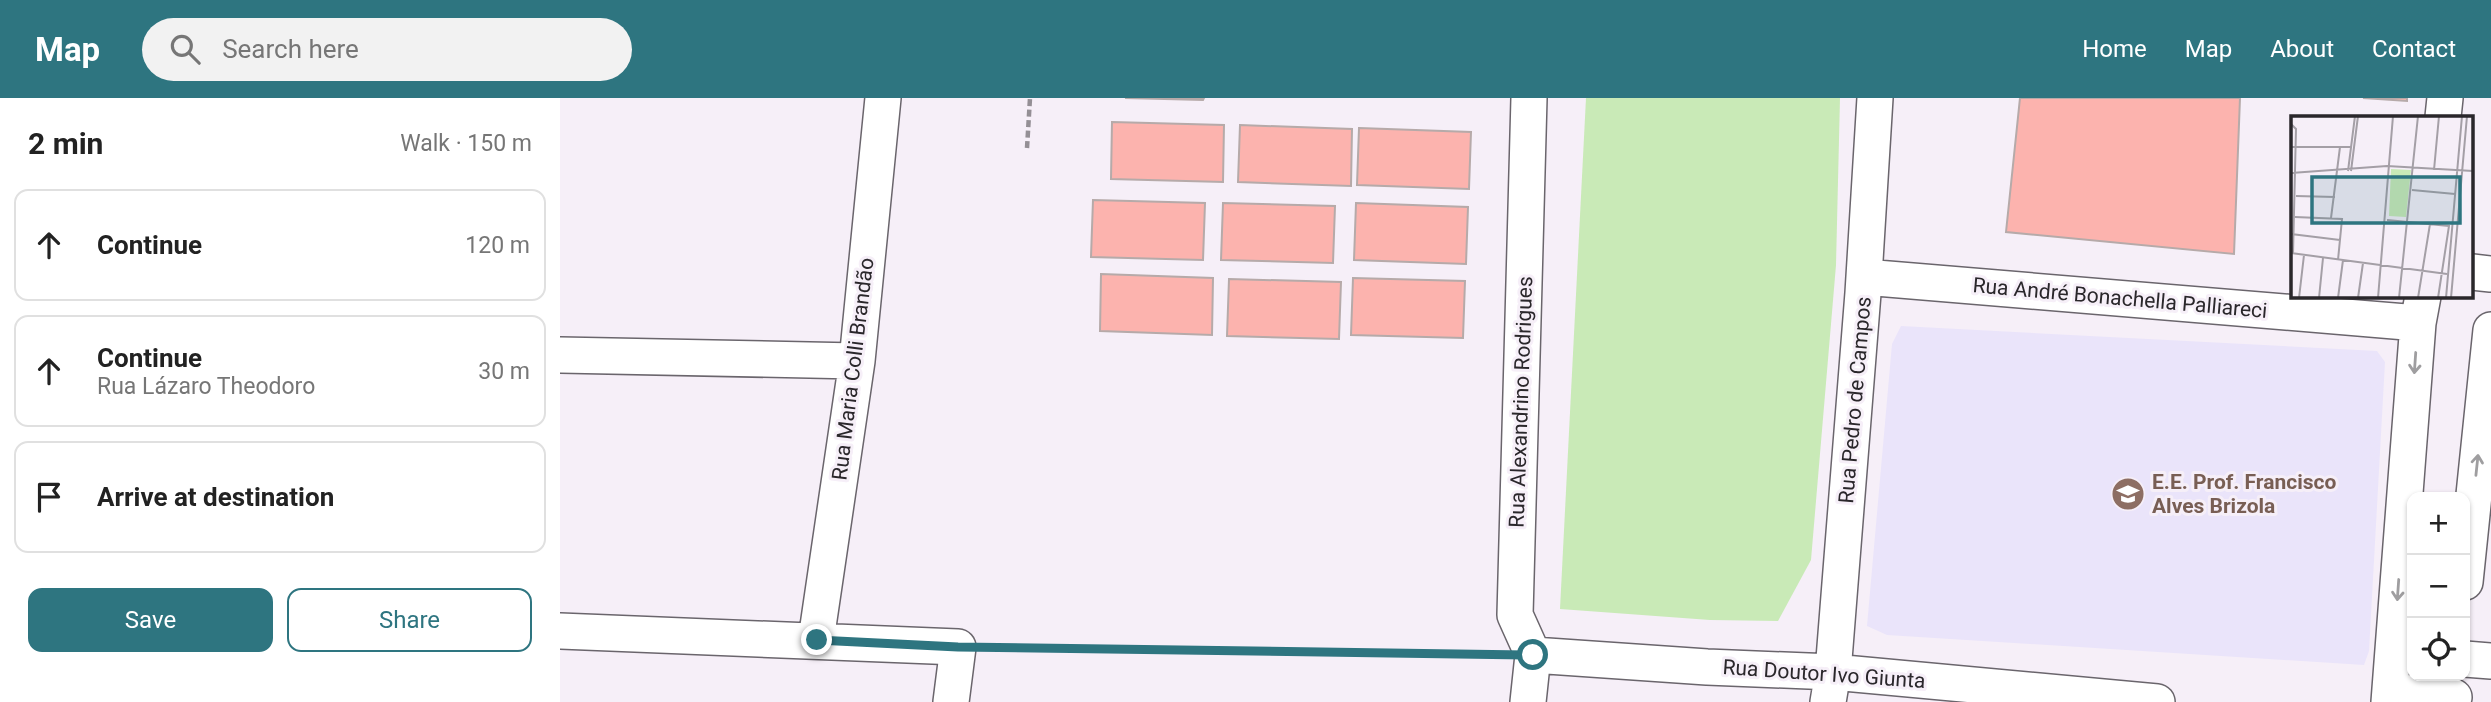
<!DOCTYPE html>
<meta charset="utf-8">
<style>
:root{--surface:#fff;--page:#f2f2f2;--text:#222;--muted:#767676;--line:#e0e0e0;--accent:#2e7580}
body{margin:0;font-family:Roboto,sans-serif;background:var(--page);color:var(--text)}
.controls{position:absolute;right:21px;bottom:21px;display:grid;overflow:hidden;border-radius:14px;box-shadow:0 2px 5px #0004}
.controls button{width:63px;height:63px;display:grid;place-items:center;padding:0;border:0;border-bottom:2px solid var(--line);background:var(--surface);color:var(--text);font:35px sans-serif}
.stop{position:absolute;width:21px;height:21px;margin:-16px;border:5px solid #2e7580;border-radius:50%;background:#fff}
.stop.end{background:#2e7580;border-color:#fff;box-shadow:0 2px 7px #0008}
.list{margin:0;padding:0;list-style:none}
h2{display:flex;justify-content:space-between;align-items:center;height:91px;margin:0;padding:0 28px;font-size:30px}
h2 small{font-size:23px;font-weight:400;color:var(--muted)}
.list li{display:grid;grid-template-columns:46px 1fr auto;gap:21px;align-items:center;box-sizing:border-box;height:112px;margin:0 14px 14px;padding:0 14px;border:2px solid var(--line);border-radius:14px}
.list b{display:block;font-size:26px;white-space:nowrap}
.list p{margin:0;font-size:23px;white-space:nowrap;color:var(--muted)}
.list em{font-size:23px;font-style:normal;color:var(--muted)}
.actions{display:flex;gap:14px;padding:21px 28px}
.actions a{flex:1;padding:16px 0;border:2px solid var(--accent);border-radius:14px;text-align:center;font-size:24px;color:var(--accent)}
.actions .main{background:var(--accent);color:#fff}
.icon{flex:none;width:38px;height:38px;fill:none;stroke:currentColor;stroke-width:2;stroke-linecap:round;stroke-linejoin:round}
.map{position:relative;flex:none;width:1931px;height:604px;overflow:hidden}
header{display:flex;align-items:center;gap:42px;box-sizing:border-box;height:98px;padding:0 35px;background:var(--accent);color:#fff}
header strong{font-size:33px}
nav{display:flex;gap:38px;margin-inline-start:auto;font-size:24px}
.search{width:490px;height:63px;background:var(--page);display:flex;align-items:center;gap:18px;box-sizing:border-box;padding:0 24px;border-radius:38px;color:var(--muted);font-size:26px}
main{display:flex}
aside{flex:1;background:var(--surface)}
.map>svg:first-child{display:block}
.education{fill:#eae4fa}
.green{fill:#c9eab7}
.building{fill:#fcb3ae;stroke:#b6aaa9;stroke-width:2}
.lines{fill:none;stroke-linecap:round;stroke-linejoin:round}
.minor-casing{stroke:#6a656c;stroke-width:38}
.path{stroke:#948f95;stroke-width:4.5;stroke-dasharray:7 3.5;stroke-linecap:butt}
.minor{stroke:#fff;stroke-width:35}
.oneway{stroke:#9f9ea0}
.route{stroke:#2e7580;stroke-width:9}
.labels{text-anchor:middle;stroke-width:6;stroke-linejoin:round;paint-order:stroke}
.street-label{font-size:21px;fill:#2a272b;stroke:#f6eff8}
.education-label{font-size:21px;font-weight:bold;fill:#785e54;stroke:#f6eff8;text-anchor:start}
.inset-road{fill:none;stroke:#a49fa6;stroke-width:2}
.view{fill:#2e7580;fill-opacity:0.15;stroke:#2e7580;stroke-width:3.5}
.inset-edge{fill:none;stroke:#2a272b;stroke-width:3.5}
</style>
<header>
<strong>Map</strong>
<div class="search"><svg class="icon" aria-label="search" viewBox="0 0 24 24"><circle cx="10" cy="10" r="6"/><path d="M15 15l6 6"/></svg>Search here</div>
<nav><a>Home</a><a>Map</a><a>About</a><a>Contact</a></nav>
</header>
<main>
<aside>
<h2>2 min<small>Walk · 150 m</small></h2>
<ul class="list">
<li><svg class="icon" aria-label="ahead" viewBox="0 0 24 24"><path d="M12 20V5M6 11l6-6 6 6"/></svg><div><b>Continue</b></div><em>120 m</em></li>
<li><svg class="icon" aria-label="ahead" viewBox="0 0 24 24"><path d="M12 20V5M6 11l6-6 6 6"/></svg><div><b>Continue</b><p>Rua Lázaro Theodoro</p></div><em>30 m</em></li>
<li><svg class="icon" aria-label="arrive" viewBox="0 0 24 24"><path d="M6 21V4h12l-3 4 3 4H6"/></svg><div><b>Arrive at destination</b></div></li>
</ul>
<div class="actions"><a class="main">Save</a><a>Share</a></div>
</aside>
<div class="map">
<svg width="1931" height="604" viewBox="0 0 1931 604">
<rect width="100%" height="100%" fill="#f6eff8"/>
<path class="education" d="M1341 228 1817 253 1825 264 1809 553 1804 567 1327 537 1307 528 1332 246Z"/>
<path class="green" d="M1026 0H1280L1276 167 1251 462 1218 523 1150 522 1000 511Z"/>
<path class="building" d="M565 0H644L643 2Z
M1460 0H1680L1674 156 1446 134Z
M1803 0H1847V3Z
M552 24 664 27 663 84 551 81Z
M680 27 792 31 791 88 678 84Z
M799 30 911 34 909 91 797 87Z
M533 102 645 105 643 162 531 159Z
M663 105 775 108 773 165 661 162Z
M796 105 908 109 906 166 794 162Z
M541 176 653 180 652 237 540 233Z
M793 180 905 183 903 240 791 237Z
M669 181 781 184 779 241 667 238Z"/>
<g class="lines">
<defs>
<path id="minor" d="M1883 19 1885 0
M1912 174 1931 176
M1304 179 1858 225
M0 257 297 263
M1905 484 1931 232
M0 533 398 549 391 604
M256 542 297 263 323 0
M973 557 1147 569 1273 574 1597 604
M1905 561 1931 563
M1830 593 1894 599
M968 604 973 557 955 517 969 0
M1268 604 1273 574 1303 195 1315 0
M1829 604 1858 225 1863 198"/>
</defs>
<use href="#minor" class="minor-casing"/>
<path class="path" d="M467 50 470 0
M430 549 936 556"/>
<use href="#minor" class="minor"/>
</g>
<defs><path id="oneway-shaft" d="M-6 0H5M1.5-3L5.5 0L1.5 3" fill="none" stroke-width="1.6" stroke-linecap="round" stroke-linejoin="round" transform="scale(1.75)"/></defs>
<g class="oneway">
<use href="#oneway-shaft" transform="translate(1855 265) rotate(94)"/>
<use href="#oneway-shaft" transform="translate(1917 367) rotate(-84)"/>
<use href="#oneway-shaft" transform="translate(1838 492) rotate(94)"/>
</g>
<g class="lines">
<path class="route" d="M257 542 398 549 973 557"/>
</g>
<defs>
<symbol id="school-disc" viewBox="-11 -11 22 22"><circle r="9.5" fill="#8d6e63" stroke="#f6eff8"/><path d="M0-5L7-2L0 1L-7-2ZM-4 1L0 2.5L4 1V4Q0 6-4 4Z" fill="#fff"/></symbol>
</defs>
<g fill-rule="evenodd">
<use href="#school-disc" x="1549" y="377" width="38" height="38"/>
</g>
<g class="labels">
<g class="street-label">
<text transform="translate(1560 200) rotate(5)" y="7">Rua André Bonachella Palliareci</text>
<text transform="translate(293 271) rotate(-83)" y="7">Rua Maria Colli Brandão</text>
<text transform="translate(1295 302) rotate(-85)" y="7">Rua Pedro de Campos</text>
<text transform="translate(961 304) rotate(-88)" y="7">Rua Alexandrino Rodrigues</text>
<text transform="translate(1264 576) rotate(4)" y="7">Rua Doutor Ivo Giunta</text>
</g>
<g class="education-label">
<text x="1592" y="391">E.E. Prof. Francisco<tspan x="1592" dy="24">Alves Brizola</tspan></text>
</g>
</g>
<g transform="translate(1731 18)">
<rect width="182" height="182" fill="#f6eff8"/>
<path d="M100 53 120 54 115 101 98 100Z" fill="#c9eab7"/>
<path class="inset-road" d="M0 8 5 13 2 138M0 31H60M143 54 148 0M57 55 64 0M60 55 67 0M0 57 96 50 182 55M121 74 164 78M5 80 44 81M4 101 51 103 47 144M40 102 49 31M96 104 158 110 147 182M0 118 49 124M0 137 156 158M8 182 13 139M28 182 32 142M47 182 52 144M67 182 72 147M87 182 102 0M108 182 127 0M127 182 139 108M155 182 171 0M160 182 176 0"/>
<path class="view" d="M21 61H169V107H21Z"/>
<rect width="182" height="182" class="inset-edge"/>
</g>
</svg>
<div class="controls">
<button>+</button>
<button>−</button>
<button><svg class="icon" aria-label="locate" viewBox="0 0 24 24"><circle cx="12" cy="12" r="6"/><path d="M12 2v4M12 18v4M2 12h4M18 12h4"/></svg></button>
</div>
<div class="stop" style="left:973px;top:557px"></div>
<div class="stop end" style="left:257px;top:542px"></div>
</div>
</main>
